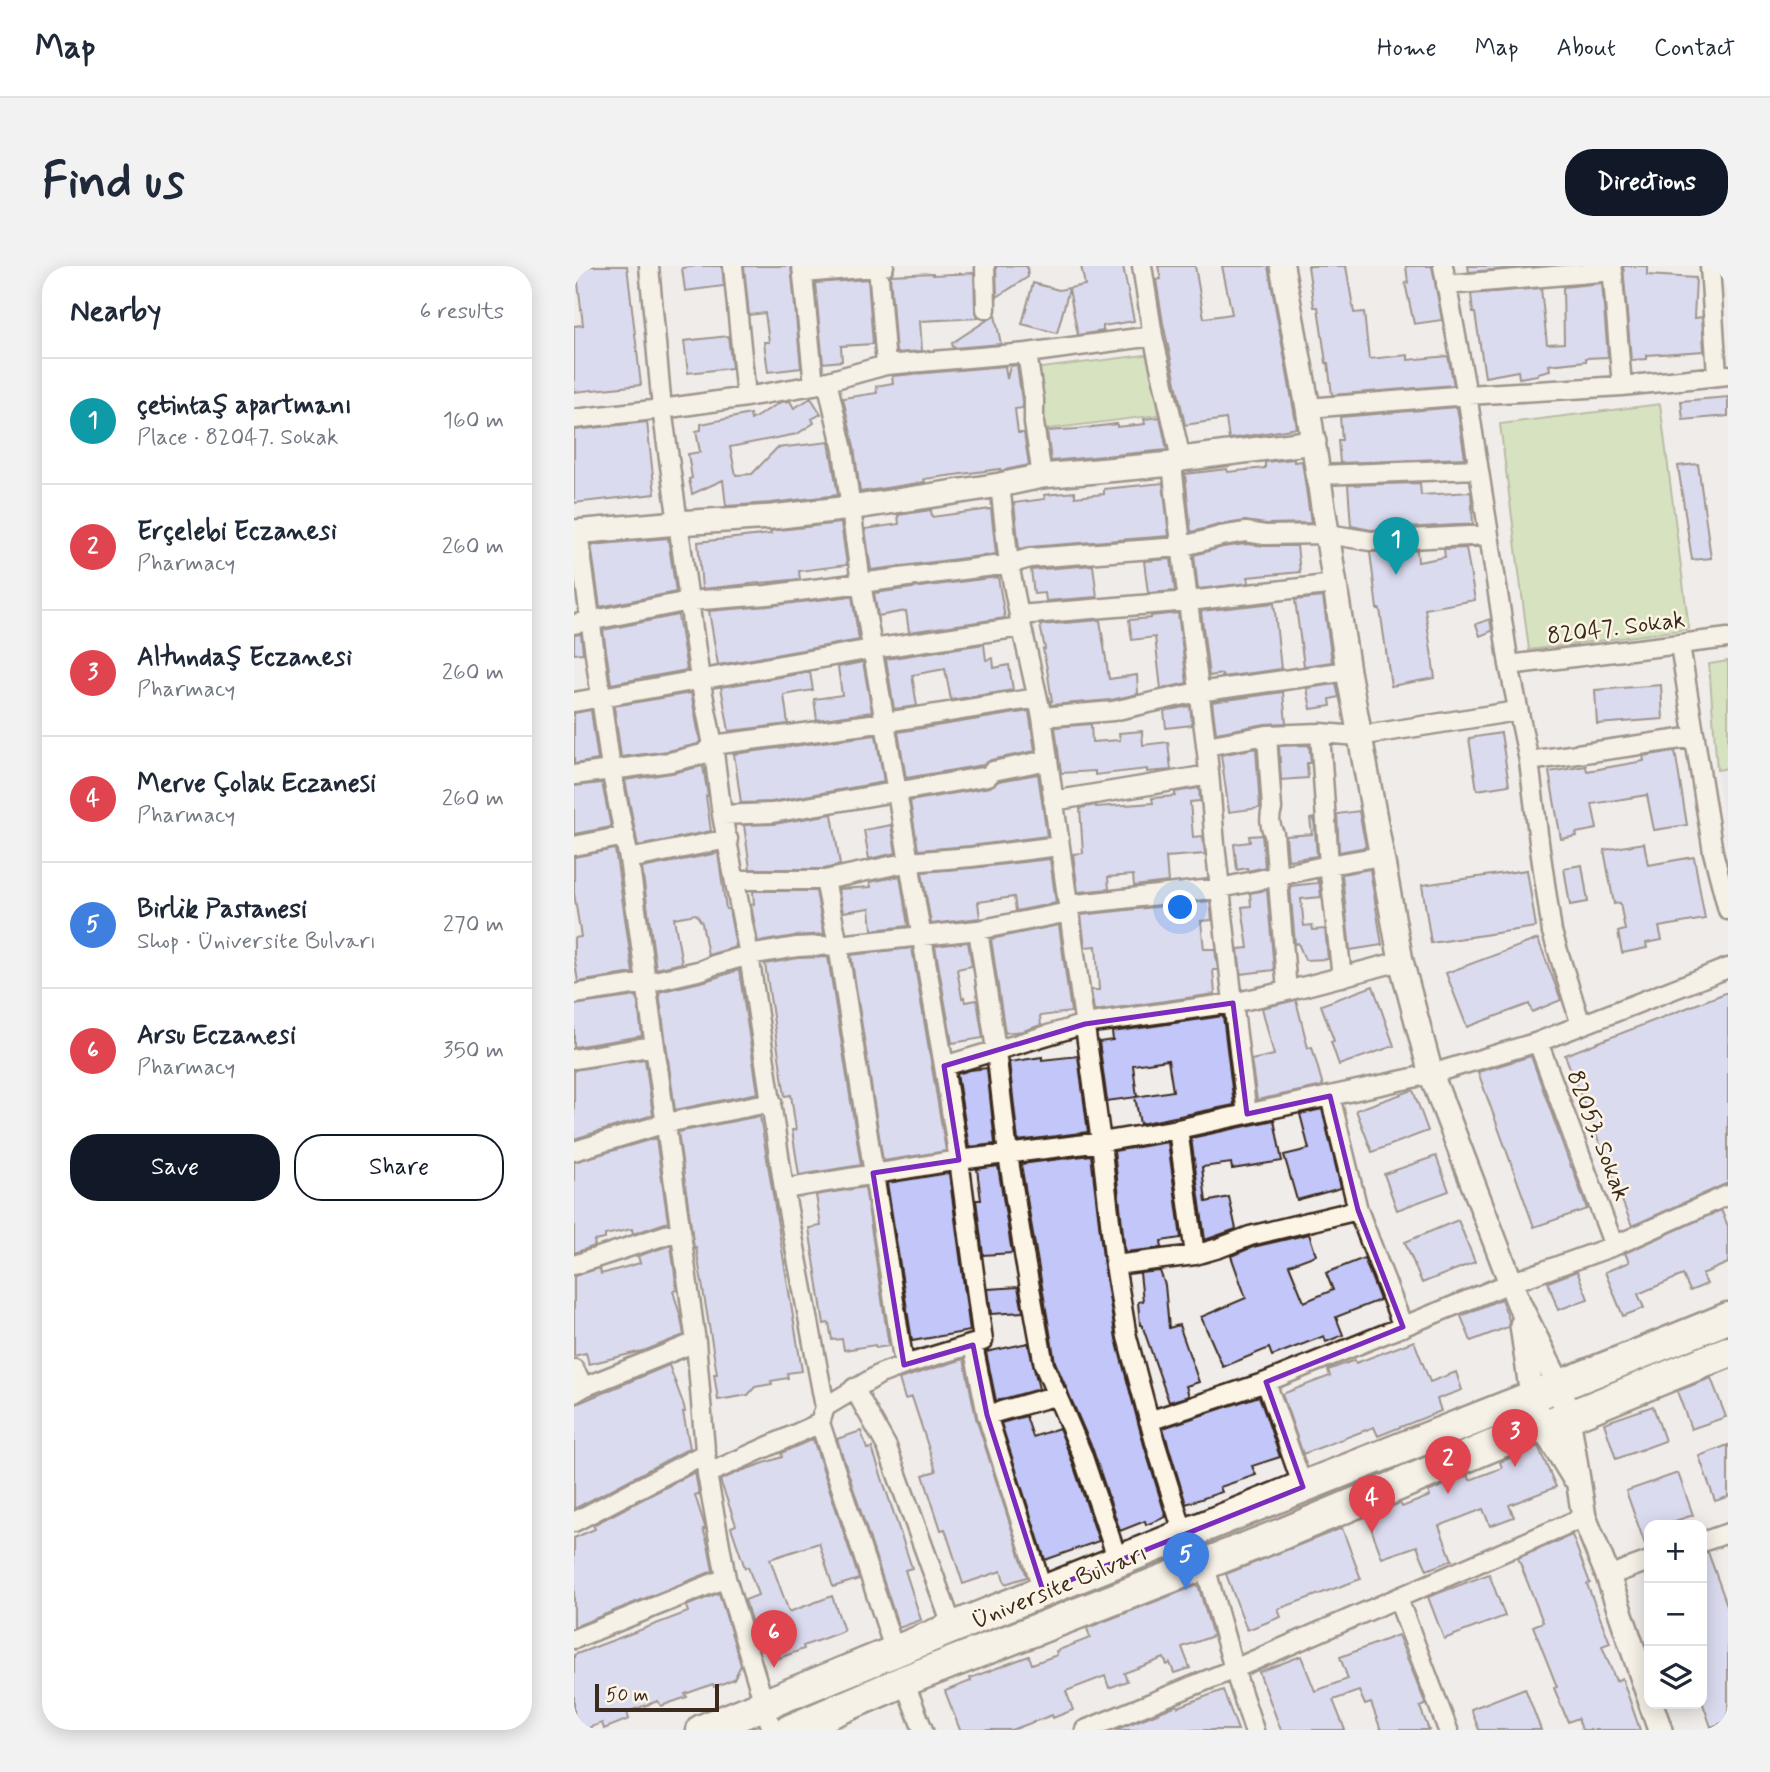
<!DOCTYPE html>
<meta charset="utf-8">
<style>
:root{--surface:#fff;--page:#f2f2f3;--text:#1f2937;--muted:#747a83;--line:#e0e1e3;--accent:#111827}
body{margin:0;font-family:Mynerve,sans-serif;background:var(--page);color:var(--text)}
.controls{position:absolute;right:21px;bottom:21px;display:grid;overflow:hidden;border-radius:14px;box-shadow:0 4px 18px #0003}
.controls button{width:63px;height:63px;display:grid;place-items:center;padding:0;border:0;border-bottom:2px solid var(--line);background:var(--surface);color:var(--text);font:35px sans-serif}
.scale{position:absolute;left:21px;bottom:18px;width:124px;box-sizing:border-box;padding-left:7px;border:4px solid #3b2a1e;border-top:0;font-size:19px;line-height:24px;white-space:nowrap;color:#3b2a1e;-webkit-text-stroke:5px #fcf5e5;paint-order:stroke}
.you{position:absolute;left:607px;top:642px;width:24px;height:24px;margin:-18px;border:5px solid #fff;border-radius:50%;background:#1a73e8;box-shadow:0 0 0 10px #1a73e833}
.badge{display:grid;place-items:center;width:46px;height:46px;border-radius:50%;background:var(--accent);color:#fff;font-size:23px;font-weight:700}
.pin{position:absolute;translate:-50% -58px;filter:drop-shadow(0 2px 4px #0008)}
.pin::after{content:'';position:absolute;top:37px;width:24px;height:21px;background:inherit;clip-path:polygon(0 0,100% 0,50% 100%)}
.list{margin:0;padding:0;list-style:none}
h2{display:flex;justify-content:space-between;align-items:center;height:91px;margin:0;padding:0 28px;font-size:30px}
h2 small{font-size:23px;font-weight:400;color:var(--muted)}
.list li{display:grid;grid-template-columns:46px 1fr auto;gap:21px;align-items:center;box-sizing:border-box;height:126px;padding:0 28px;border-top:2px solid var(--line)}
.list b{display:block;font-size:26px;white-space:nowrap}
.list p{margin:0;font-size:23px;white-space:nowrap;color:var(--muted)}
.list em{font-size:23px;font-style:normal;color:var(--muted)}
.actions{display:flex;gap:14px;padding:21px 28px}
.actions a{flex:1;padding:16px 0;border:2px solid var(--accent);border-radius:28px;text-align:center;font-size:24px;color:var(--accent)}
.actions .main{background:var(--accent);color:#fff}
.icon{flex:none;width:38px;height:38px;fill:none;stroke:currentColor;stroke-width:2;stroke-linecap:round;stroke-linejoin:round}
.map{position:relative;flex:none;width:1154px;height:1464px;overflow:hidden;border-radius:28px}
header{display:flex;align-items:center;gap:42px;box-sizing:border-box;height:98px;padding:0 35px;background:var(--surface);border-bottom:2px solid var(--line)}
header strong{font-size:33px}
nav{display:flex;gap:38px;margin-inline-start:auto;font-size:24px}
.intro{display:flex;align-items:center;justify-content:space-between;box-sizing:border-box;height:168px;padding:0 42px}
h1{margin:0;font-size:49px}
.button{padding:18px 32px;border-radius:28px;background:var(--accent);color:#fff;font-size:24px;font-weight:700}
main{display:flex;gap:42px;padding:0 42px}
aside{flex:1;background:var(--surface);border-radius:28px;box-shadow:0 4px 18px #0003}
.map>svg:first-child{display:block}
.built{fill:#e2e1ee}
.green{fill:#b6d68f;stroke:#788056;stroke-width:2}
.building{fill:#c2c6f8;stroke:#3b2a1e;stroke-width:2}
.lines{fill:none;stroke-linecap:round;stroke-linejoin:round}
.minor-casing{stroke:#3b2a1e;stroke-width:23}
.tertiary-casing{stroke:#3b2a1e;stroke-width:28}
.primary-casing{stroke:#3b2a1e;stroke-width:35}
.minor{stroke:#fcf5e5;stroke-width:18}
.tertiary{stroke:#fcf5e5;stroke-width:23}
.primary{stroke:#fcf5e5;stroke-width:30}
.marked{fill:none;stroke:#7b2cbf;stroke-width:5;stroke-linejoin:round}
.labels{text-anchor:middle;stroke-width:5;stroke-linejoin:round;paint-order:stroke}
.street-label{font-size:24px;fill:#3b2a1e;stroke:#fcf5e5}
</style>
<header>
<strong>Map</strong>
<nav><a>Home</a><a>Map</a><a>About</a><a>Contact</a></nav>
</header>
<div class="intro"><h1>Find us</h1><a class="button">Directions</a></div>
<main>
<aside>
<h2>Nearby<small>6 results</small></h2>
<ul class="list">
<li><span class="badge" style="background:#0f9aa8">1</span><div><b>çetintaş apartmanı</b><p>Place · 82047. Sokak</p></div><em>160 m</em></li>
<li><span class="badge" style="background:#e0444e">2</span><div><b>Erçelebi Eczanesi</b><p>Pharmacy</p></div><em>260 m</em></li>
<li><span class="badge" style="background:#e0444e">3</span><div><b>Altundaş Eczanesi</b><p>Pharmacy</p></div><em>260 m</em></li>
<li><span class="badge" style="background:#e0444e">4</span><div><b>Merve Çolak Eczanesi</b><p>Pharmacy</p></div><em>260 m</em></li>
<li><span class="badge" style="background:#3f7fe0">5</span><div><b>Birlik Pastanesi</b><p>Shop · Üniversite Bulvarı</p></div><em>270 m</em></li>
<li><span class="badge" style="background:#e0444e">6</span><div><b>Arsu Eczanesi</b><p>Pharmacy</p></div><em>350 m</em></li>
</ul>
<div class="actions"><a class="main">Save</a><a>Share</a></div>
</aside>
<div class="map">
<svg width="1154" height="1464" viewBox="0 0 1154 1464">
<rect width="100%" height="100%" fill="#f0ece9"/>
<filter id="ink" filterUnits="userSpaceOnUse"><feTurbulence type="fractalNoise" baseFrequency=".0143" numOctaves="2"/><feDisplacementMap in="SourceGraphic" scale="14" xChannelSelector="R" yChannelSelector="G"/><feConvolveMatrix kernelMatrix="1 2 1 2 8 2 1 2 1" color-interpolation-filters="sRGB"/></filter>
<g filter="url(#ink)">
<path class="built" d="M1154 502V590L1143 504Z"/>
<path class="green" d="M578 88 585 149 467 164 459 103Z
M1086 138 1115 363 955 384 926 158Z
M1154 395V502L1143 504 1135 398Z"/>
<path class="building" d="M2 0H53L67 119 0 126V60L9 59Z
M122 0H148L150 20 111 25 108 2Z
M170 0H217L227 102 194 106 190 76H195L191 47 175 49Z
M422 0H453L454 11 423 31Z
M507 0H549L560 55 529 60V65L504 69 495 23 483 67 448 58 459 17 485 24 511 19Z
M584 0H621L630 52 658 48 648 0H694L723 162 655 173 652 153 611 159 589 57 582 14 587 13Z
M734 0H772L780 47 790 46 795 93 834 89V94L874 90 880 119 758 129 754 97H752L744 41H740Z
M832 0H858L868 54 840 58 831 17H834Z
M894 0H962L895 6Z
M1049 0H1073V9L1122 12 1120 52 1128 51 1130 85 1073 89V93L1057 94Z
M359 7V9L400 7 401 43 405 52 346 55 348 85 322 87 316 9Z
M294 13 299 78 267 80 268 95 249 97 241 17Z
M1028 17 1034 91 1012 92V95L975 99 976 104 964 107V109L945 112 944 105 911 111 901 47H899L897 28 967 22 973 78 990 77 989 21Z
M421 49 427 78 379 82 378 77Z
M154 70 158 102 114 107 110 75Z
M443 99 449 142 441 143 444 167H450L455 199 426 205V203L350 213 351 216 286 226 280 181 269 132 303 127 302 120 319 117 318 110 431 100 433 113 436 100Z
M1154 131V150L1109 154 1107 135Z
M237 132 247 148 238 153 240 157 223 168 156 181 162 209 178 208 203 182 255 176 264 229 197 237 152 240 149 214 118 228 115 213 118 212 114 188 126 186 122 165 127 164V158L176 148 177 154 207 136 216 135 220 142Z
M883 141 891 192 766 197 764 174H768L766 151Z
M586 151 593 184 477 195 473 165 503 163 543 158V161L571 158 570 153Z
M73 156 81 228 0 237V164Z
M720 193V196L728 195 737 257 692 258 671 255 645 259 617 266 611 208 653 203 654 206 691 202V196Z
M1124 198 1137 292 1118 294 1104 200Z
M589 217 595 270 455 281 445 283 440 237 471 233 470 229 501 226V231L530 228V223Z
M846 217 847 229 897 226 899 258 797 264 777 260 774 219Z
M417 243 422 288 297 304 291 263 325 258 324 249 357 244 358 251Z
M267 257 273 299 225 305 226 313 128 323 124 276 197 268 196 265Z
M94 272 102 326 26 341 17 279Z
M672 278 691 280H723L726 306 674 311 675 317 624 323 620 289 649 281Z
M892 282 901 334 851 343 861 412 817 420 806 343H803L796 286 843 284 844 296 871 291 870 283Z
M597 293 601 325 574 327 570 295Z
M519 299 523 331 472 335 471 327 460 328 457 304Z
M424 311 431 352 335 366 332 345 304 350 300 327Z
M278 330 285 374 144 399 135 345 194 340Z
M749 331 758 396 730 400 721 334Z
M700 337 707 403 648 411V408L635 410 627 345Z
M604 347 613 417 587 423 581 371 558 374 555 354 577 352V350Z
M104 349 113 404 37 418 29 364Z
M916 353 918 365 906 370 902 358Z
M526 354 535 413 563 409 564 428 537 434 477 439 476 435H478L473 403 469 383H471L466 359Z
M7 368 9 387 0 388V369Z
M410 378 412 394 419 392 420 402 435 399 439 424 377 434 371 403 338 409 343 440 320 443 312 393Z
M289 396 298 446 243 454 240 433 268 429 264 401Z
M236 406 239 424 210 429 214 458 155 465 147 421Z
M762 418 765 431 756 433 757 440 737 443 733 422Z
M1087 419 1089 453 1023 458 1021 424Z
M709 426 712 457 691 458 642 467 638 436Z
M117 427 126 475 124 478 94 485 47 491 40 440Z
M616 440 618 459 592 462 590 445Z
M17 444 24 494 0 498V447Z
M455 445 461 485 417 494 409 499 332 512 324 466Z
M517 458 518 476 546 474 545 467 568 465 569 479 594 476 597 504 573 506V503L521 509V505L487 507 481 461Z
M927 467 935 519 903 524 895 472Z
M302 469 310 516 197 536 167 537 160 488Z
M735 479 737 497H733L734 512 707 514 705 480Z
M682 482 686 542 655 546 647 489Z
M1101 485 1113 559 1080 564 1073 529 1018 538 1023 563 1002 567 1003 570 987 573 975 506 1012 500 1013 505 1070 495 1069 490Z
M129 500 134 530H132L137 565 64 580 51 514 98 507Z
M464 508 473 570 396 580 344 584 336 535 416 521 425 515Z
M28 517 37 561 0 568V520Z
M625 522 626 535 616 536 619 571 629 570 631 588 592 591 594 616 560 620 559 609 534 611 535 623 504 626 499 588 509 587 506 542 522 539V541L579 537 578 532 601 530V526Z
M785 545 792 581 765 586 763 548Z
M258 548 266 599 250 603H176L170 559 200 558Z
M740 552 743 590 714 594 712 570 738 568 736 553Z
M317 559 322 587 295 593 290 564Z
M688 569 691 601 674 605 673 602 663 604 660 578 676 576 675 570Z
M1070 577 1074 599 1120 591 1131 653 1085 661 1088 674 1072 677 1073 682 1048 687 1044 666 1051 664 1046 637 1040 638 1030 584Z
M41 583 59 707 4 716 0 690V672L7 671 0 627V591Z
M144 587 152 643H155L162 681 134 689 128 657 122 648 100 652 108 697 82 703 68 602Z
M476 593 482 637 442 645 440 631 404 636 406 652 357 658 348 606 398 602Z
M1008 599 1014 636 996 639 990 602Z
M796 603 808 679 776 684 768 608Z
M953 604 962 661 857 677 848 619Z
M326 610 334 660 298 664 296 642 269 646 264 623 297 621 296 616Z
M743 613H745L747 631 727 633 730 660 738 659 739 664 751 663 754 693 731 694 724 677 721 678 716 620 744 617Z
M693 624 700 704 667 708 664 683 674 682 668 641 677 640 676 627Z
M179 625H242L250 668 221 670 184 676 177 639 180 638Z
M636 635 638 654 627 655 630 683H641L644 704H639L641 728 520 745 517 724H525L522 680 511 681 507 649Z
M485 659 497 746 466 750 467 759 449 765 431 767 417 673Z
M964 673 987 734 958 746 955 738 893 761 872 707Z
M394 676 398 700 383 703 388 732 390 731 391 736 403 734 409 772 378 777 361 680Z
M338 682 372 885 309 895 277 689Z
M254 691 287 899 225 909 218 864H222L217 829 211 830 191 698 224 692Z
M165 704 184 827 101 844 85 726 131 715Z
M799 720 820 780 765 799 757 776 760 775 747 739Z
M1154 726V917L1058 960 991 789Z
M63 730 68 770 0 781V739Z
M722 734 734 782 738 781 749 820 683 834 677 794 700 789 688 742Z
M649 750 660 839 566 858 561 831 599 825 594 794 559 799 563 831 533 835 525 776 539 774 538 766Z
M504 790 514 866 444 875 435 796 468 791V794Z
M957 790 997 901H998L1013 943 960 961 904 806Z
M71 793 79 849 0 873V804Z
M413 802 421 878 395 881 383 808 396 804Z
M839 824 854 865 798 886 782 844Z
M748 843 767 922 723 934 710 889 735 883 726 848Z
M186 850 228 1105 213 1107 214 1112 197 1115 198 1118 181 1121 174 1129 144 1134 140 1108H143L122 981 120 982 104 866Z
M700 854 708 895 658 903 657 897 628 901 632 936 655 931 662 963 631 974 617 872Z
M82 872 94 956 59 968 58 963 31 969V973L20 975 21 980 0 987V896Z
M594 876 607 972 587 975 588 982 551 986 540 885Z
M517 889 530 1000 542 1073 570 1179 592 1251 572 1259 571 1255 546 1265 519 1184 481 1096 447 898Z
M862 890 875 925 823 944 810 908Z
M424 900 438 987 409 989 402 934H407L403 903Z
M375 907 396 1065 338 1075 313 917Z
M291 921 315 1080 302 1082 301 1079 270 1084 268 1073 258 1074 255 1057 250 1058 235 962 247 960 242 929Z
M1147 944 1154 960V997L1128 1008 1133 1018 1116 1025 1109 1009 1064 1028 1070 1042 1049 1050 1031 1006 1055 996 1051 987Z
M884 954 901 996 848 1017 831 976Z
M735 968 742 989 715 999 730 1036 759 1024 752 1007 790 992 806 1034 762 1051 769 1069 752 1076 750 1070 698 1090 695 1082 649 1101 627 1051 672 1032 657 990 679 981Z
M97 979 103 1024 99 1025 107 1052 110 1069 72 1084 15 1098 12 1087 0 1090V1010L26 1002 27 1008 66 997 64 990Z
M586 1005 591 1019 595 1062 605 1059 625 1116 612 1120 615 1130 595 1136 568 1059H566L564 1036 569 1035 566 1007Z
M1003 1005 1014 1033 984 1044 974 1016Z
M444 1021 449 1046 417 1048 414 1023Z
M927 1033 935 1054 934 1061 897 1075 887 1050Z
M840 1075 856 1116 882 1106 888 1124 863 1133 867 1145 804 1170 800 1161 729 1188 708 1128 756 1110 754 1104 781 1094 782 1097Z
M454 1077 465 1123 422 1135 412 1086Z
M390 1093 402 1152 453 1311 431 1318 427 1305 389 1318 371 1263 367 1264 349 1209 362 1205 338 1131 331 1133 325 1113Z
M95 1099 110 1140 111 1146H109L116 1182 0 1243V1139Z
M1137 1112 1152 1151 1117 1163 1103 1125Z
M685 1130 706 1191 678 1200 682 1209 646 1221 648 1226 612 1238 589 1162Z
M1079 1140 1091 1175 1042 1193 1030 1157Z
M452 1150 459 1171 485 1162 497 1192 525 1275 471 1294 427 1157Z
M287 1165 293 1183 298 1182 338 1302 331 1304 347 1354 325 1362 263 1173Z
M239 1173 285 1313 259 1321 245 1277 196 1293 215 1346 258 1330 270 1365 229 1380 230 1383 200 1394 186 1355 181 1368 171 1334 184 1329 174 1301 171 1302 157 1261 162 1259 146 1214 167 1205 208 1191 207 1187Z
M1154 1179V1231L1141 1235 1125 1190Z
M964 1180 982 1221 935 1239 940 1251 916 1260 909 1243 865 1260 878 1294 853 1304 843 1280 808 1292 793 1251 826 1237 828 1241 856 1230 854 1226 894 1209 896 1214 928 1202 926 1196Z
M121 1206 125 1228 121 1229 131 1261V1263H129L134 1279 139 1305 0 1361V1272L21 1263 19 1259Z
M1104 1207 1119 1249 1089 1259H1075V1284H1073L1052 1225Z
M768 1262 787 1313 704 1343 707 1351 673 1364 652 1308Z
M998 1269 1016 1317 1013 1318 1036 1377 1028 1380 1042 1415 1048 1412 1066 1464H1008L1004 1452 994 1456 980 1422 983 1421 959 1360 969 1356 944 1292Z
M1134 1286 1154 1342V1455L1137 1461 1128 1435V1287Z
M915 1308 931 1350 870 1373 854 1331Z
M624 1319 639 1370 608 1381 616 1402 600 1407 596 1397 593 1399 590 1392 550 1407 553 1415 535 1422 531 1410 492 1425 499 1444 479 1452 478 1449 438 1464H386L371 1425 397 1415 396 1412 455 1390 458 1398 483 1389 482 1385 516 1372 513 1362Z
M145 1327 167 1399 160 1413 140 1421 139 1418 111 1428 113 1431 87 1440 84 1435 53 1446 55 1453 30 1463 28 1457 9 1464H0V1389L114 1346 112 1340Z
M824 1369 852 1439 846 1441 855 1464H807L797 1437 791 1439 785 1425 759 1434 771 1464H707L685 1406 727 1390 741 1425 774 1413 766 1391Z
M951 1422 967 1464H905L897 1443Z
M649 1424 664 1464H541L603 1439 604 1441Z"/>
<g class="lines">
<defs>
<path id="minor" d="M75 0 88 143 126 413 139 479 148 549 175 689 210 923 251 1141
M159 0 172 131
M228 0 240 119
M304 0 312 99
M411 0 412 43
M568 0 579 70 607 193
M1136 0 1143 109
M229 7 310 0
M872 19 1039 5
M453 87 460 134V157L468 210
M253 115 269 184 287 317 370 800 511 758 659 737 713 725 827 695
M1048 120 1154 109
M734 142 893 129 1048 120 1038 0
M0 153 88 143 172 131 240 119 312 99 453 87 579 70
M598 198C608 292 620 385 632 478 636 511 638 545 641 578 651 668 661 758 673 848
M745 209 904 203
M426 219 435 298 445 349 468 451 527 876 541 999 553 1071 581 1176 610 1269
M4 266 37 503 55 593 122 1076 133 1208
M915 269 935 399 955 495 965 576 978 666 1007 759
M445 349 615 335 761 318
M0 358 115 335 193 329 435 298 456 292 606 281 647 270 672 266 691 269 754 268 796 275 915 269 893 129 869 0
M1106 379 1139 586 1154 644
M935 399 1154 372
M0 436 298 383 447 361
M468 451 539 445 624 426 774 405
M746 467 755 599 768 711
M693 469 698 543C695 551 696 561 700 568L713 725
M632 480 693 469 746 467 785 470 943 445
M955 495 1121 471
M0 509 96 496 129 488 139 479 312 456 463 432
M479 535 623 511
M148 549 198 547 414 510 419 505 474 494
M0 580 51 570
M55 593 154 573
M161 614H251L335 596 397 591 485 580
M251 614 264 679 330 1099
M494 639 647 622 755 599 807 590
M404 664 422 784 434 889 451 994 470 1099 508 1188 544 1295
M0 728 72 717 128 704 140 699 175 689 223 681 264 679 404 664 495 646
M964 776 1040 980
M0 793 80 780
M756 830 784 944 829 1061
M604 863 621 989
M0 885 92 857 198 836
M210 923 385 894 527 876 604 863 857 808 964 776 1154 702
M0 999 107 964
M541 999 621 989 645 982 676 970 784 944
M399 1079 413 1149 469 1325
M0 1103 10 1121
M280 1122 313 1181 379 1362
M0 1127 10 1121 122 1076
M413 1149 484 1129
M575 1155 692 1116
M246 1157 321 1386
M729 1221 692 1116 936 1017 1040 980 1154 929
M0 1256 132 1187
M1128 1276 1154 1267
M630 1297 660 1403 680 1464
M1034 1310 1075 1295
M824 1333 874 1464
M0 1373 152 1312
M330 1415 349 1464
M198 1464 152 1312 133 1208 246 1157 251 1141 306 1108 330 1099 409 1075 385 894 370 800
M511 1464 660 1403 1010 1251"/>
<path id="tertiary" d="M708 0 734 142 774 405 827 695 857 808 945 1038 986 1121 994 1151 1010 1251 1034 1310 1075 1431
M0 266 104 257 198 251 276 242 426 219 468 210 598 198 607 193 740 176
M948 1059 958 1130 968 1159 999 1210
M1077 1438 1086 1464"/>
<path id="primary" d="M128 1464C329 1382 529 1300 731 1220 872 1164 1013 1110 1154 1052
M216 1464 330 1415 710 1267 968 1159 994 1151 1154 1086"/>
</defs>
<use href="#minor" class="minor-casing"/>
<use href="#tertiary" class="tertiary-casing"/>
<use href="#primary" class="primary-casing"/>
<use href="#minor" class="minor"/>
<use href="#tertiary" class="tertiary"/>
<use href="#primary" class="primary"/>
</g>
</g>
<path d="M0 0H1154V1464H0ZM659 737 673 848 756 830 784 944 829 1061 692 1116 729 1221 469 1325 413 1149 399 1079 330 1099 299 907 385 894 370 800 511 758Z" fill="#f0ece9" fill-opacity=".55" fill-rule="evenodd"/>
<path class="marked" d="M659 737 673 848 756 830 784 944 829 1061 692 1116 729 1221 469 1325 413 1149 399 1079 330 1099 299 907 385 894 370 800 511 758Z"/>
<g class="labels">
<g class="street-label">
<text transform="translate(1042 361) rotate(-7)" y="8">82047. Sokak</text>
<text transform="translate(1025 869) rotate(69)" y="8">82053. Sokak</text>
<text transform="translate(485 1320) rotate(-22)" y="8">Üniversite Bulvarı</text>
</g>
</g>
</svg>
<div class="controls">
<button>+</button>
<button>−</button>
<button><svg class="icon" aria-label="layers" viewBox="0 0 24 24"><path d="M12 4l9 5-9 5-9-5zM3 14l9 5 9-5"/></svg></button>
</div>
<div class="scale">50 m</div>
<div class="you"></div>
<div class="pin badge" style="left:822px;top:309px;background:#0f9aa8">1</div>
<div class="pin badge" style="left:874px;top:1228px;background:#e0444e">2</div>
<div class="pin badge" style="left:941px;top:1201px;background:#e0444e">3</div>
<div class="pin badge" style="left:798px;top:1267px;background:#e0444e">4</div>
<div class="pin badge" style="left:612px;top:1324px;background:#3f7fe0">5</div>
<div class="pin badge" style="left:200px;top:1402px;background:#e0444e">6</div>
</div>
</main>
